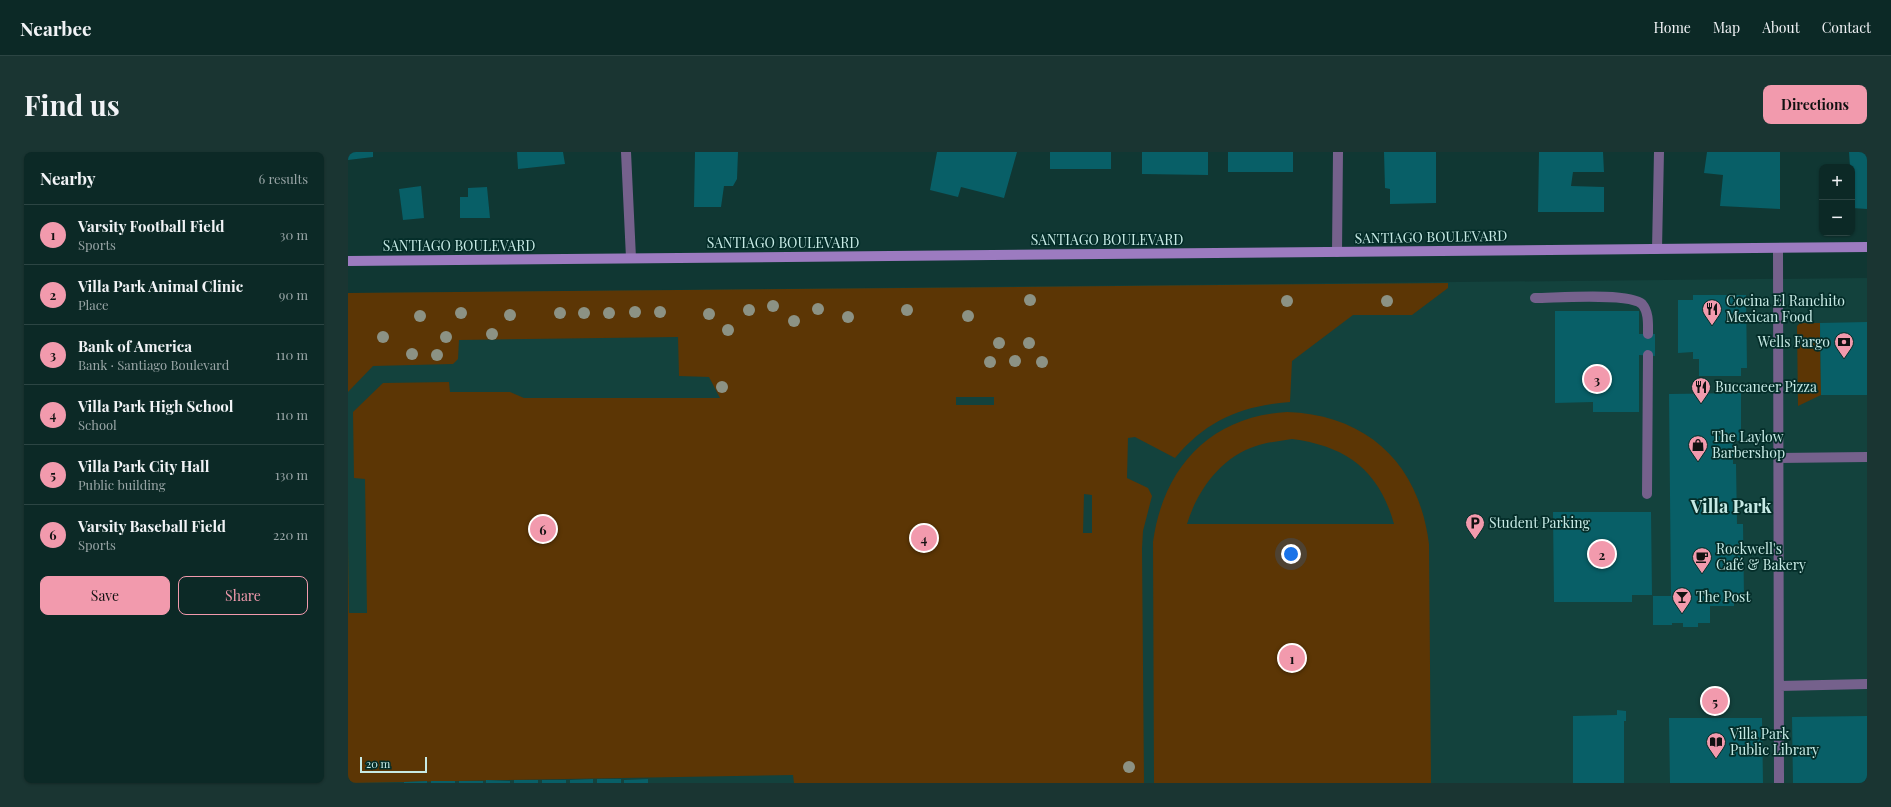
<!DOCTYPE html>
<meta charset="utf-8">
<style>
:root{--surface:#0c2926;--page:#1a3532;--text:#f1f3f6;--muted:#9aa6a7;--line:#2c4543;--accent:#f29aad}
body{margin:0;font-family:"Playfair Display",serif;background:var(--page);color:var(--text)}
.controls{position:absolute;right:12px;top:12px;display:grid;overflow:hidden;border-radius:8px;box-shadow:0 1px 3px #0004}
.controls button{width:36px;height:36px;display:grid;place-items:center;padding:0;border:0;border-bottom:1px solid var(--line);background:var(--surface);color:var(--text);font:20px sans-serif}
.scale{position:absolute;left:12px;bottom:10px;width:67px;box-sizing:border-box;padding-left:4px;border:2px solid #c7eae5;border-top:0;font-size:11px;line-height:14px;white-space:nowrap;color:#c7eae5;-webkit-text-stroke:3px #042d29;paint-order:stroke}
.you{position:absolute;left:943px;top:402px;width:14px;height:14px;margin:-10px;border:3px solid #fff;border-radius:50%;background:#1a73e8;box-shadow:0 0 0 6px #1a73e833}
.badge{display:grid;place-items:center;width:26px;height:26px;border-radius:50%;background:var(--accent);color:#111;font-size:13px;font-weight:700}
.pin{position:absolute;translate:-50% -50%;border:2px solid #fff;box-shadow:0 1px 4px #0006}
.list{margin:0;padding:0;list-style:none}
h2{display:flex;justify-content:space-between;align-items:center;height:52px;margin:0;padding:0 16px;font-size:17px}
h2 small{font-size:13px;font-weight:400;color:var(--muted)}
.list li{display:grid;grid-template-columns:26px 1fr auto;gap:12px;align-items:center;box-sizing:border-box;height:60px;padding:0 16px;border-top:1px solid var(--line)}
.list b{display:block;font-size:15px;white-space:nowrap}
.list p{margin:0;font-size:13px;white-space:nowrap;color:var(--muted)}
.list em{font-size:13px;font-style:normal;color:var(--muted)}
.actions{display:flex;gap:8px;padding:12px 16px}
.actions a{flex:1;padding:9px 0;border:1px solid var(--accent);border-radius:8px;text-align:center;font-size:14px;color:var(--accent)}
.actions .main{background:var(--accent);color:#111}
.map{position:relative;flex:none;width:1519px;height:631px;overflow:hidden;border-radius:8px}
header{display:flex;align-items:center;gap:24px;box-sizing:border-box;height:56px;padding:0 20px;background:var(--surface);border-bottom:1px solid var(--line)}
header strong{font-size:19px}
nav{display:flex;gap:22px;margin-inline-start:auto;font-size:14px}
.intro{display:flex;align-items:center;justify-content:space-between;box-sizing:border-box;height:96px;padding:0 24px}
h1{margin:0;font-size:28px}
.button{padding:10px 18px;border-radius:8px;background:var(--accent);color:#111;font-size:14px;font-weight:700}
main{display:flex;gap:24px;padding:0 24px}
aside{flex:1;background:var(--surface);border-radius:8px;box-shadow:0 1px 3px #0004}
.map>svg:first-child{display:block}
.built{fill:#13423d}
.green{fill:#5c3605;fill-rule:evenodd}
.building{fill:#085f67}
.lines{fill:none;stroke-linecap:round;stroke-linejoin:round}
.lane{stroke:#75618c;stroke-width:10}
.street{stroke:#75618c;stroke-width:10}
.secondary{stroke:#9c7bc0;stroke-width:10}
.tree{fill:#8c9284}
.labels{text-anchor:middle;stroke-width:3.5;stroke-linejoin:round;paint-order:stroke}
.street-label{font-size:14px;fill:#c7eae5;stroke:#042d29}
.poi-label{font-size:14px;fill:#c7eae5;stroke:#042d29;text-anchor:start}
.district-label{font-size:18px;font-weight:bold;fill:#c7eae5;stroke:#042d29}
</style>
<header>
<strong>Nearbee</strong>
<nav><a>Home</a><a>Map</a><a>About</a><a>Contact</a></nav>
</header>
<div class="intro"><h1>Find us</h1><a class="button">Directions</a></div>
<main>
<aside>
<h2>Nearby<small>6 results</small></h2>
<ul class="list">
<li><span class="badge">1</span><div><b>Varsity Football Field</b><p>Sports</p></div><em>30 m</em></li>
<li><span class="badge">2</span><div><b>Villa Park Animal Clinic</b><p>Place</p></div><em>90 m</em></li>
<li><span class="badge">3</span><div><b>Bank of America</b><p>Bank · Santiago Boulevard</p></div><em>110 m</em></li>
<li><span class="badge">4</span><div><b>Villa Park High School</b><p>School</p></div><em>110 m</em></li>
<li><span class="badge">5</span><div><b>Villa Park City Hall</b><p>Public building</p></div><em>130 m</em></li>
<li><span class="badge">6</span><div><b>Varsity Baseball Field</b><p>Sports</p></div><em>220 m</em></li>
</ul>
<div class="actions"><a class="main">Save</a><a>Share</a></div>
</aside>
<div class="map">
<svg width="1519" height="631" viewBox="0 0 1519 631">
<rect width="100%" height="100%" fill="#103733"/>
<path class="built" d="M1519 126V631H0V141Z"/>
<path class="green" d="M1100 131V136L1064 163H1005L944 209 942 250C893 254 859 268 827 306L787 285 780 286 779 326 800 336 804 344 795 379 794 396 796 631H446L445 623 0 631V390L1 461H19L17 327 6 326 5 260 35 231 101 230 102 240H162L176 246H372L361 225 331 224 330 185 111 188 110 207 105 212 25 214 0 240V141ZM608 245H646V253H608ZM736 342 744 343V381H735Z
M1452 171H1472L1473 243 1450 254 1449 174Z
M939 260C1020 263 1071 312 1081 392L1083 631H806L805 390C815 316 862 264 939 260ZM944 287C998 294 1031 318 1046 372H839C849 339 873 305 908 294 919 290 932 289 944 287Z"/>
<path class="building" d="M0 0H25V5L0 8Z
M169 0H215L217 12 170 17Z
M347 0H390L389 27 385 34H376L373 55H346Z
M589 0H669L656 46 613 35 610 45 582 38Z
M702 0H763V17H702Z
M794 0H860V23L794 22Z
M880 0H945V20H880Z
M1036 0H1088V51L1042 52V37L1037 36Z
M1191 0H1255L1256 20H1225L1223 34 1256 35V60H1190Z
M1359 0H1432V57L1372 54 1375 23 1356 21Z
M1501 0H1519V57L1504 56V15H1502Z
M73 34 76 66 55 68 51 37Z
M139 35 142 66H112V45H120V36Z
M1345 143H1398L1399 216H1393V224H1351V207H1345V200L1330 201V148H1345Z
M1207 159H1291V182H1307V204L1291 203V260H1245V250L1207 251Z
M1519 170V243H1473L1472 171Z
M1393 241V289H1385V312H1388L1389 372H1395L1396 445H1386V454H1362V471H1350V475H1335V471H1324V473H1305V444H1323L1321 242Z
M1205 360H1303L1304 443H1284V450H1206Z
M1269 558 1278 559V569H1276V631H1225V564L1269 563Z
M1519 564V631H1445L1444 565Z
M1321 566H1414L1415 631H1322Z
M245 627V631H222V628Z
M249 627H273V631H249Z
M300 627V631H276V628Z
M138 628 162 629V631H138Z
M166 628H190V631H166Z
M194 628H218V631H194Z
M79 629V631H56V630Z
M83 629H107V631H83Z
M111 629H135V631H111Z"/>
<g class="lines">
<path class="lane" d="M1430 96 1431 631
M1187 146C1208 146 1281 140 1294 152 1301 160 1300 172 1300 182
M1430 306 1519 305
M1299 342 1300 203
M1431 534 1519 532"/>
<path class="street" d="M278 0 283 106
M1309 97 1311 0
M989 100 990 0"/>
<path class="secondary" d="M0 109 1519 95"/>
</g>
<g class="tree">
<circle cx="682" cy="148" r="6"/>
<circle cx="939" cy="149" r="6"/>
<circle cx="1039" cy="149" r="6"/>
<circle cx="425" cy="154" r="6"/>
<circle cx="470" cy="157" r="6"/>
<circle cx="401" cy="158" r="6"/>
<circle cx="559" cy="158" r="6"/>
<circle cx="287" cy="160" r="6"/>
<circle cx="312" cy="160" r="6"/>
<circle cx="113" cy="161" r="6"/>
<circle cx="212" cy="161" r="6"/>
<circle cx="236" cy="161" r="6"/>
<circle cx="261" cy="161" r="6"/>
<circle cx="361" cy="162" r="6"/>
<circle cx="162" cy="163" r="6"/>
<circle cx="72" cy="164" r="6"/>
<circle cx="620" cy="164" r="6"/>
<circle cx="500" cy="165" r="6"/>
<circle cx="446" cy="169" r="6"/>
<circle cx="380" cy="178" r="6"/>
<circle cx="144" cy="182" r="6"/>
<circle cx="35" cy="185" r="6"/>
<circle cx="98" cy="185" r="6"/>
<circle cx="651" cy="191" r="6"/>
<circle cx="681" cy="191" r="6"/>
<circle cx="64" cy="202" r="6"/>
<circle cx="89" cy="203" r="6"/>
<circle cx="667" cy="209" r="6"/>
<circle cx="642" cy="210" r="6"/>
<circle cx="694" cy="210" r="6"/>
<circle cx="374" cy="235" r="6"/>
<circle cx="781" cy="615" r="6"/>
</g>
<defs>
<symbol id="restaurant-pin" viewBox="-11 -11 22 30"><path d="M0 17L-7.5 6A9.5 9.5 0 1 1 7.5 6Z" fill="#f29aad" stroke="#042d29"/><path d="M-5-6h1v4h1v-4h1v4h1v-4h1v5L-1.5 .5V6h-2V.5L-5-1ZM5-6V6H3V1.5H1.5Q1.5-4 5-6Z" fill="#111"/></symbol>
<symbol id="bank-pin" viewBox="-11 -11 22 30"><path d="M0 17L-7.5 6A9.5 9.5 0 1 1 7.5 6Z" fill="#f29aad" stroke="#042d29"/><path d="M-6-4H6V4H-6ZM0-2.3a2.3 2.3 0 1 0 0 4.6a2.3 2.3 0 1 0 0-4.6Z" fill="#111"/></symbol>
<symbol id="shop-pin" viewBox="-11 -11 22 30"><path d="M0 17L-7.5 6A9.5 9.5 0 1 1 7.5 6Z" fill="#f29aad" stroke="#042d29"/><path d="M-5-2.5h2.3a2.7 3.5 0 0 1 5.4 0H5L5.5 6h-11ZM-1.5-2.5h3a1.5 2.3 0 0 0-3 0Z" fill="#111"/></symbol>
<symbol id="parking-pin" viewBox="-11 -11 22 30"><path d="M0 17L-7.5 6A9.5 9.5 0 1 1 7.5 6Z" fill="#f29aad" stroke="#042d29"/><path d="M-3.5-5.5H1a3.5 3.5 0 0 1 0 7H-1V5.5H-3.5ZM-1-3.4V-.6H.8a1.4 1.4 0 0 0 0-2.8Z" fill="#111"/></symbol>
<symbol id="cafe-pin" viewBox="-11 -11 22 30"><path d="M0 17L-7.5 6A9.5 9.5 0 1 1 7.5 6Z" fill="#f29aad" stroke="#042d29"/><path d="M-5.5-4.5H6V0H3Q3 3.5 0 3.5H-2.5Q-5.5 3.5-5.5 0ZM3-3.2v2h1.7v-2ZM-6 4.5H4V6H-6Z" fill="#111"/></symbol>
<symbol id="bar-pin" viewBox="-11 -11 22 30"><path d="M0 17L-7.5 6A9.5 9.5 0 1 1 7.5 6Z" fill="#f29aad" stroke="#042d29"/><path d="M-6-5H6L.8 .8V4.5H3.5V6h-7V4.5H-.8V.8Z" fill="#111"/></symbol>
<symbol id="library-pin" viewBox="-11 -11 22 30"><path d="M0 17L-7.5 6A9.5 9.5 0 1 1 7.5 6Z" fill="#f29aad" stroke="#042d29"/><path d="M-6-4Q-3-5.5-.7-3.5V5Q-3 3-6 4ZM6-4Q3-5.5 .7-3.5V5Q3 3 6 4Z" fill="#111"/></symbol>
</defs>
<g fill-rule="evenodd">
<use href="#restaurant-pin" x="1353" y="146" width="22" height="30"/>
<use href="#bank-pin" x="1485" y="179" width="22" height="30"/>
<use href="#restaurant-pin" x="1342" y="224" width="22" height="30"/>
<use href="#shop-pin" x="1339" y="282" width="22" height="30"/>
<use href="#parking-pin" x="1116" y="360" width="22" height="30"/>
<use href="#cafe-pin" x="1343" y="394" width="22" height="30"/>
<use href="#bar-pin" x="1323" y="434" width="22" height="30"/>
<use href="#library-pin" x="1357" y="579" width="22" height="30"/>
</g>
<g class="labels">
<g class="street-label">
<text transform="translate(1083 85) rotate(-1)" y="5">SANTIAGO BOULEVARD</text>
<text x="759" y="93">SANTIAGO BOULEVARD</text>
<text x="435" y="96">SANTIAGO BOULEVARD</text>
<text x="111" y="99">SANTIAGO BOULEVARD</text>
</g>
<g class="poi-label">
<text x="1378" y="154">Cocina El Ranchito<tspan x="1378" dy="16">Mexican Food</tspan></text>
<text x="1482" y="195" text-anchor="end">Wells Fargo</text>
<text x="1367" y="240">Buccaneer Pizza</text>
<text x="1364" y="290">The Laylow<tspan x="1364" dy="16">Barbershop</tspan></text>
<text x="1141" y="376">Student Parking</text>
<text x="1368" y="402">Rockwell's<tspan x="1368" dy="16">Café &amp; Bakery</tspan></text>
<text x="1348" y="450">The Post</text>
<text x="1382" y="587">Villa Park<tspan x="1382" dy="16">Public Library</tspan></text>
</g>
<g class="district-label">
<text x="1383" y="361">Villa Park</text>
</g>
</g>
</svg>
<div class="controls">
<button>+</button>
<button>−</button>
</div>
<div class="scale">20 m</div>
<div class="you"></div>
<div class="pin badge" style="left:944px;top:506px">1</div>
<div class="pin badge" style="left:1254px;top:402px">2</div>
<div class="pin badge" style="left:1249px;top:227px">3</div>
<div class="pin badge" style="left:576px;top:386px">4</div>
<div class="pin badge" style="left:1367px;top:549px">5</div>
<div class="pin badge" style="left:195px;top:377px">6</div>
</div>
</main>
